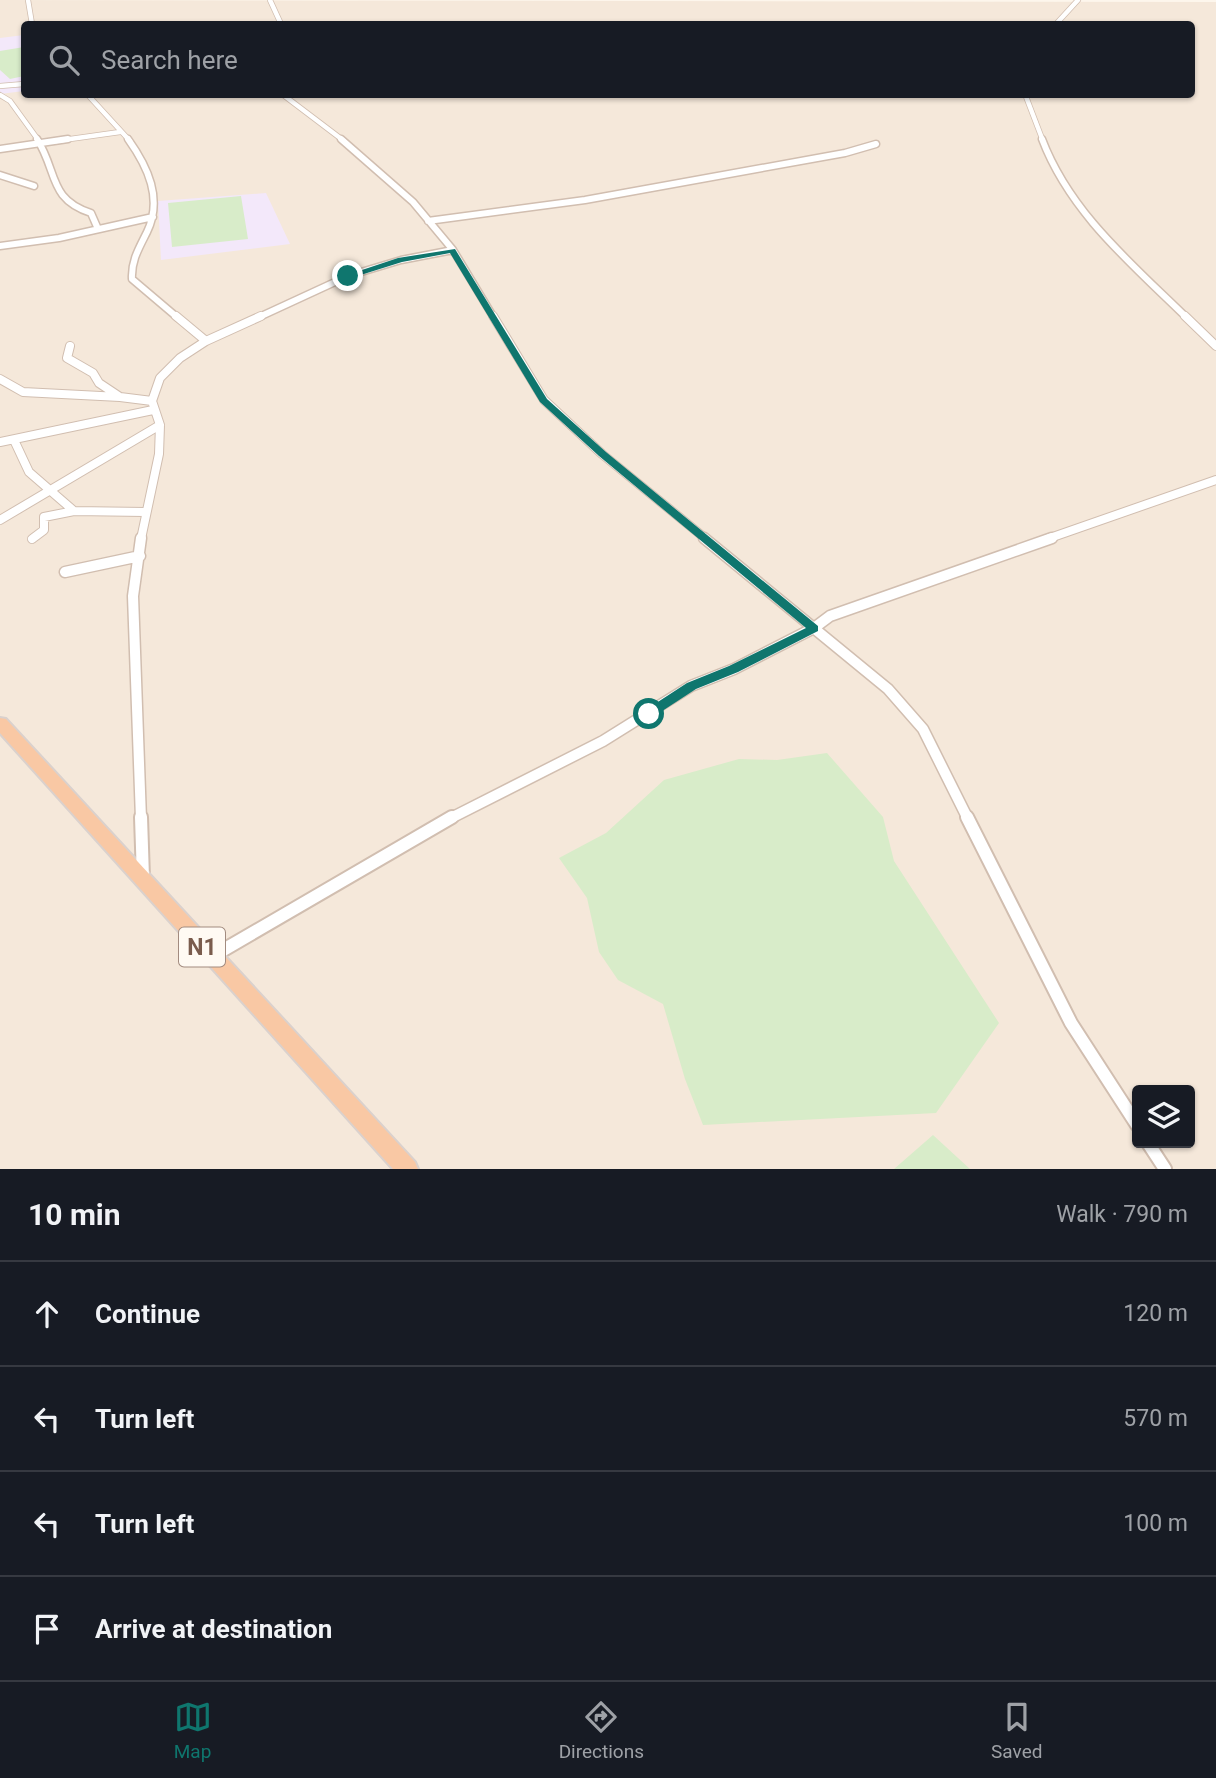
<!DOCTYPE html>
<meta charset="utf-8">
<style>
:root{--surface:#171b24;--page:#242831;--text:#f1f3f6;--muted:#9ea1a6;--line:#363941;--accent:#0f766e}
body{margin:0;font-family:Roboto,sans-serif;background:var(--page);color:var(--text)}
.controls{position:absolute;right:21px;bottom:21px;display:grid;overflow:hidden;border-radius:7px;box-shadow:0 2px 5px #0004}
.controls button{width:63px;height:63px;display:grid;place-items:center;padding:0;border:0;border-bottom:2px solid var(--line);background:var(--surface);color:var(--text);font:35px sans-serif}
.stop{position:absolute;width:21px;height:21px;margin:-16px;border:5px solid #0f766e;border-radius:50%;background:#fff}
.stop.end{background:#0f766e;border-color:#fff;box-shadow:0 2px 7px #0008}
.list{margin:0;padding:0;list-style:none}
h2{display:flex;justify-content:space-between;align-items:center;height:91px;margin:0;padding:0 28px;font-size:30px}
h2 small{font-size:23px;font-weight:400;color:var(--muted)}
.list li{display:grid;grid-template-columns:46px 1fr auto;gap:21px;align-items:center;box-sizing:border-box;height:105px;padding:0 28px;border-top:2px solid var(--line)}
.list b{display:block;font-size:26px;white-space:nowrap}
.list em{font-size:23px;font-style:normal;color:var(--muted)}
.icon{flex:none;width:38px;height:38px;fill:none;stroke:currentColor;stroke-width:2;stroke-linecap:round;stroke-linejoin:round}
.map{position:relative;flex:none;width:1216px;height:1169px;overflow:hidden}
.search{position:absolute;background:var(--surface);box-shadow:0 2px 5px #0004;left:21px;right:21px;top:21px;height:77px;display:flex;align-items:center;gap:18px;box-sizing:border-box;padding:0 24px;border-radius:7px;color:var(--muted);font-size:26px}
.sheet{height:511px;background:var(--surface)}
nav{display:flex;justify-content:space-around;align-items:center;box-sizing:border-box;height:98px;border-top:2px solid var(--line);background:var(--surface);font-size:19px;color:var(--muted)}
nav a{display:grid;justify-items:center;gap:4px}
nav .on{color:var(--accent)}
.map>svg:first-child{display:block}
.residential{fill:#f5e8da;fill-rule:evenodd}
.education{fill:#f3e8fa}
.green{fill:#d8ecc9}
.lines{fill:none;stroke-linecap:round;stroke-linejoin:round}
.minor-far4-casing{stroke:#d1beb0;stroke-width:6}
.minor-far3-casing{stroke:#d1beb0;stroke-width:9}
.minor-far2-casing{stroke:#d1beb0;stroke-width:10}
.minor-far1-casing{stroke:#d1beb0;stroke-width:13}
.minor-casing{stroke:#d1beb0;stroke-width:16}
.trunk-casing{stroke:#dad1cd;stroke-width:4}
.minor-far4{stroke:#fff;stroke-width:4.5}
.minor-far3{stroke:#fff;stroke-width:6}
.minor-far2{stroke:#fff;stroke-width:8}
.minor-far1{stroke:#fff;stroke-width:10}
.minor{stroke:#fff;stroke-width:12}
.trunk{fill:#f9c8a4;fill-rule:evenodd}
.route{fill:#0f766e}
.labels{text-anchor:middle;stroke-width:6;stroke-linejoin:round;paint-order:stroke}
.shield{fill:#fffaf3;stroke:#a28b7f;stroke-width:2}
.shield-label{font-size:23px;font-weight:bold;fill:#7a5c4d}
</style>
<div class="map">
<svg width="1216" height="1169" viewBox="0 0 1216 1169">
<rect width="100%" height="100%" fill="#fdf6ec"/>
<path class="residential" d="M0 0 1216 2V1169H0ZM24 24H1192V94H24ZM1137 1090H1190V1143H1137Z"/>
<path class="education" d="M24 35V91L0 94V38Z
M266 193 290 244 161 260 158 201Z"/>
<path class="green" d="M24 47V76L10 79 0 70V51Z
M241 196 248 239 172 247 168 203Z
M827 753 883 817 894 861 999 1023 936 1113 703 1125 685 1079 663 1004 618 980 599 952 587 898 559 858 606 833 664 780 739 759 777 760Z
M933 1135 970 1169H894Z"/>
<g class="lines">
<defs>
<path id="minor-far4" d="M28 0 32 24
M270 0 281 24
M1056 24 1078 0
M0 86 24 84
M87 94 130 141
M282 94 344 141
M1025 94 1043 141
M0 95 10 101 39 141
M56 141 120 132"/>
<path id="minor-far3" d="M37 139C58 172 48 199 91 213L98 229
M128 139C148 167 163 199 147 232 139 248 131 261 132 279L178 318
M341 139 413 202 453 250 494 318
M1042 139C1070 213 1132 264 1187 318
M0 149 68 139
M0 175 34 186
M428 221 585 200 845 153 876 144
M0 246 59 238 153 217
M257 318 348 276 401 260 453 250"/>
<path id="minor-far2" d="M493 316 544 400 602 454 706 539
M1185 316 1216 346
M206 341 261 316
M70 346 67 358 93 373 99 383 120 397 152 401
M0 379 23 392 120 397
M14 440 29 472 74 511
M0 442 153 410
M0 520 160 425
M32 539 44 530V517L74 511 145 512
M141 539 159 454 160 425 152 401 160 378 180 358 206 341 176 316
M1047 539 1216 480"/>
<path id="minor-far1" d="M704 538 888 689 923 729 968 819
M65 572 140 556
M141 819 133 596 141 538
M449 819 603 741 691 686 734 669 814 628 830 616 1052 538"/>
<path id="minor" d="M141 817 143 878
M967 817 1071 1023 1137 1125
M213 956 452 817
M1148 1143 1165 1169"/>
<path id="trunk" d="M0 718 6 719 415 1162 418 1169H393L0 733Z"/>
</defs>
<use href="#minor-far4" class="minor-far4-casing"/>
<use href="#minor-far3" class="minor-far3-casing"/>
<use href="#minor-far2" class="minor-far2-casing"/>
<use href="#minor-far1" class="minor-far1-casing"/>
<use href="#minor" class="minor-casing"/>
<use href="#trunk" class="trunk-casing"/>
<use href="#minor-far4" class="minor-far4"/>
<use href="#minor-far3" class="minor-far3"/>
<use href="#minor-far2" class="minor-far2"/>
<use href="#minor-far1" class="minor-far1"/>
<use href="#minor" class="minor"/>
<use href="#trunk" class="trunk"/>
</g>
<path class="route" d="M455 249 547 399 606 452 818 626V631L738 672 696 689 653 717H644V711L687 683 729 666 806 628 599 456 540 402 450 253 402 262 348 279 344 276 398 258Z"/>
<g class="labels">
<rect class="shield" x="179" y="927.5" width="46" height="39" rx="5"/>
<g class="shield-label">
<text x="202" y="955">N1</text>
</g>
</g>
</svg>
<div class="controls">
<button><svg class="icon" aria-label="layers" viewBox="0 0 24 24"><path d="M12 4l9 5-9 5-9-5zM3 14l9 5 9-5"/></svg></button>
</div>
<div class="stop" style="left:649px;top:714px"></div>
<div class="stop end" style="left:348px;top:276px"></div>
<div class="search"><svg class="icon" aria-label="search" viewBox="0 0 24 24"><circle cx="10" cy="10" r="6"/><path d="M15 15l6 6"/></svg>Search here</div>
</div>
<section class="sheet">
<h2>10 min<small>Walk · 790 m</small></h2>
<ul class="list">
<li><svg class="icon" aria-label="ahead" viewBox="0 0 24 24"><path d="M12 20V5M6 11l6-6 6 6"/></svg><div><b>Continue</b></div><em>120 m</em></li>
<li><svg class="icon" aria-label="left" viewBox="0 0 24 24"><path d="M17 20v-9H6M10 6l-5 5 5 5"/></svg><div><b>Turn left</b></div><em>570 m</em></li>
<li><svg class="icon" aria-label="left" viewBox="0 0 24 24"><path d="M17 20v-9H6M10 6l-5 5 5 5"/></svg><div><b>Turn left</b></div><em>100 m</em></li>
<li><svg class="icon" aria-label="arrive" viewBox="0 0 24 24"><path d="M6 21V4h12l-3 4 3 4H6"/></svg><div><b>Arrive at destination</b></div></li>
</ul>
</section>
<nav>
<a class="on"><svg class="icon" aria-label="map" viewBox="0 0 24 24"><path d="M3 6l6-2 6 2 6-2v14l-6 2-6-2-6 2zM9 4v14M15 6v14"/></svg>Map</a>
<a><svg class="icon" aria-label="directions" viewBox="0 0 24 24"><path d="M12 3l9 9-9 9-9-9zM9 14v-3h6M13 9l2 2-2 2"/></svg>Directions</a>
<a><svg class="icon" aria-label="saved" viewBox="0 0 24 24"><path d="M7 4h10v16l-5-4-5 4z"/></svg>Saved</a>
</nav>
